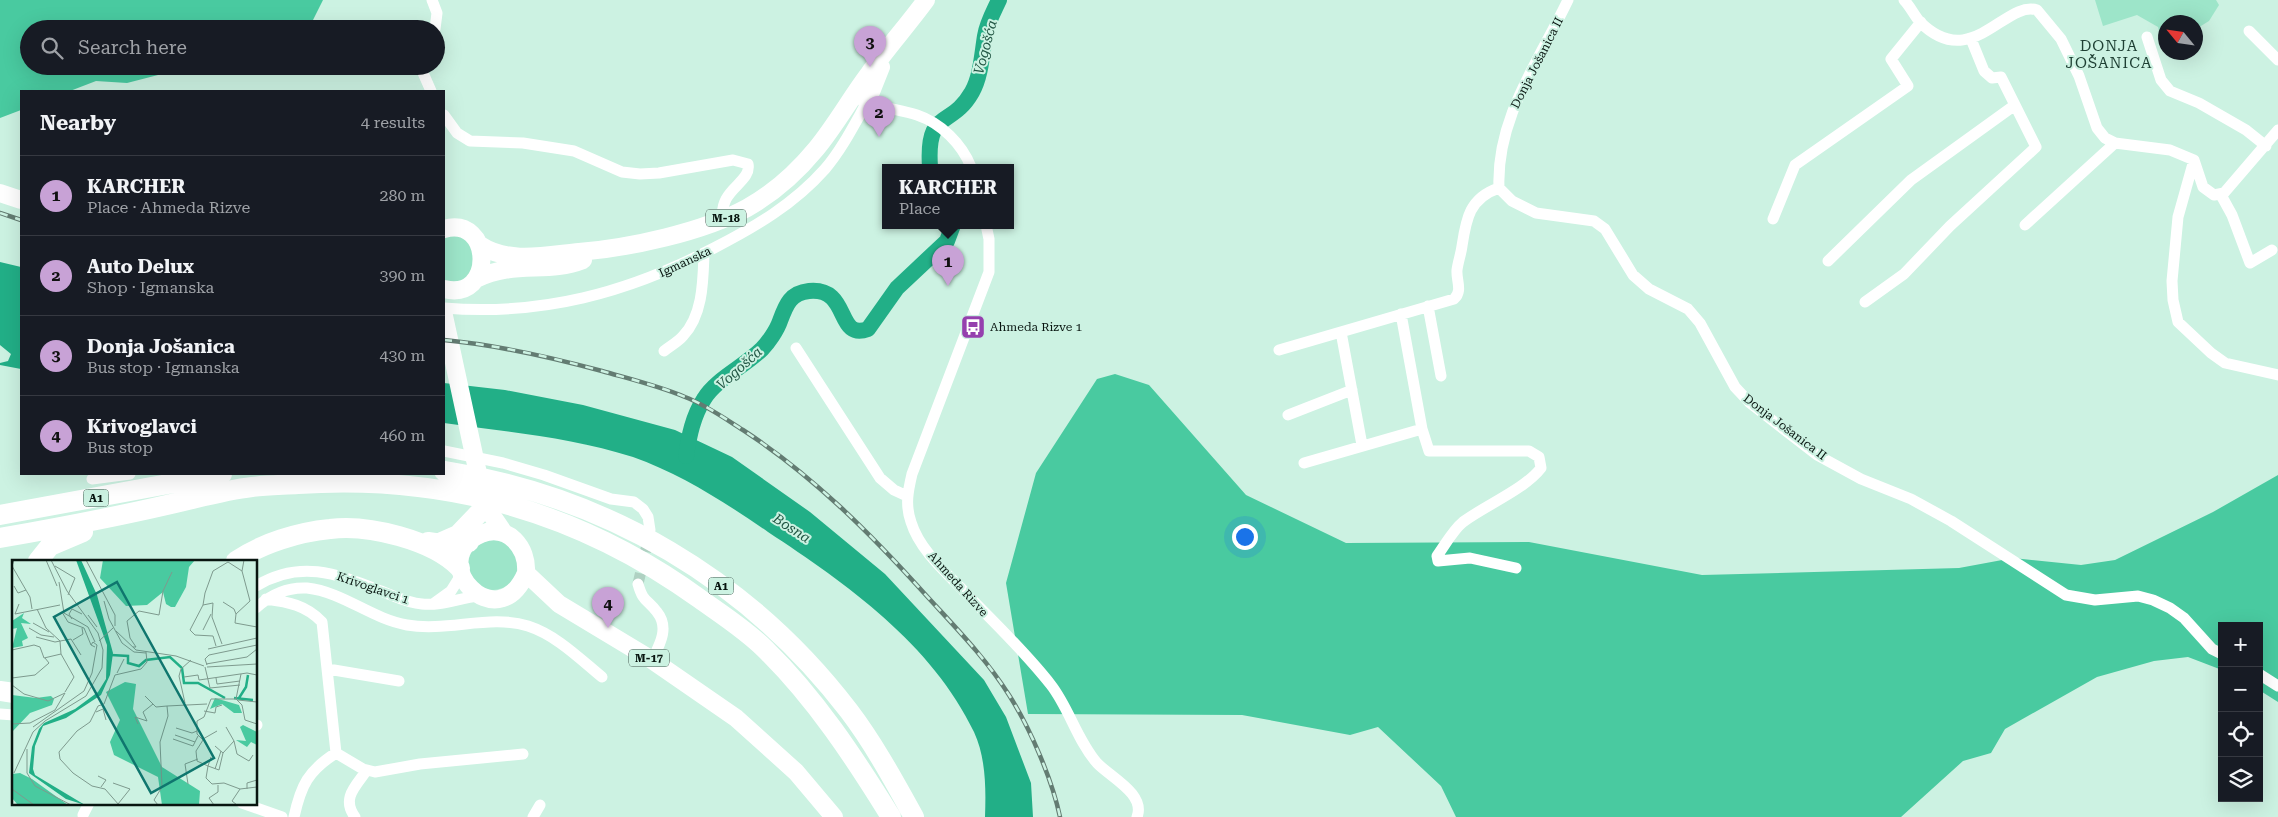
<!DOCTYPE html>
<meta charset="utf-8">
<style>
:root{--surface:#171b24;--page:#242831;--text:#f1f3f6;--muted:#9ea1a6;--line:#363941;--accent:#c8a2d6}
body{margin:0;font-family:"Roboto Serif",serif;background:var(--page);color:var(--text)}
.controls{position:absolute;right:15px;bottom:15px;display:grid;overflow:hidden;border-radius:0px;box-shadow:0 5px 20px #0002}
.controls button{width:45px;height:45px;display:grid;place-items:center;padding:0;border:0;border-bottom:1px solid var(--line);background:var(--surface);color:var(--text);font:25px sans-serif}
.compass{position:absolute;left:2158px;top:15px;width:45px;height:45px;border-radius:50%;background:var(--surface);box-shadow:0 5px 20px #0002;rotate:299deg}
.you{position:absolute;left:1244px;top:536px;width:18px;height:18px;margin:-12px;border:4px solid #fff;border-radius:50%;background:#1a73e8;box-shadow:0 0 0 8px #1a73e833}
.badge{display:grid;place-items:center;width:32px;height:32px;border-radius:50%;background:var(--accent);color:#111;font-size:16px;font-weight:700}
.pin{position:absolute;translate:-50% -41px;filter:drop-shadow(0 1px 2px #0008)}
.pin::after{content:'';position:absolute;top:26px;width:18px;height:15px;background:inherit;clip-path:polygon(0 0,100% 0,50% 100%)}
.popup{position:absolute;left:882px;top:164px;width:132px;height:65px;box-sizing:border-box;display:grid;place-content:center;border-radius:0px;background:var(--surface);filter:drop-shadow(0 1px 4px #0005);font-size:16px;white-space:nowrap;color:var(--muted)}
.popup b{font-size:19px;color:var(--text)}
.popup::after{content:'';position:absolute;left:50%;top:100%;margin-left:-10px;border:10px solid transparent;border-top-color:var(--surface)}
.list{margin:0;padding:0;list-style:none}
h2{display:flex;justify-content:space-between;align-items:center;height:65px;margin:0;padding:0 20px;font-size:21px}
h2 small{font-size:16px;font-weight:400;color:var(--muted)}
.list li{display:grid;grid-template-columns:32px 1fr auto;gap:15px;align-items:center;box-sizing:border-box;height:80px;padding:0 20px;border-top:1px solid var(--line)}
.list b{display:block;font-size:19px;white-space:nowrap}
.list p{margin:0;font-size:16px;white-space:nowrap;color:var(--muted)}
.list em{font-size:16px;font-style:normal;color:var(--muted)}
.icon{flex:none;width:28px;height:28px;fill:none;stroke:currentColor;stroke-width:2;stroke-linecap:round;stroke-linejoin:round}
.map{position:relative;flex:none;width:2278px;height:817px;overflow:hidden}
.search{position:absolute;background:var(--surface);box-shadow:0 5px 20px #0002;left:20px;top:20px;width:425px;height:55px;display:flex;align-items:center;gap:12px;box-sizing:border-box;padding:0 18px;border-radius:28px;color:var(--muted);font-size:19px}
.panel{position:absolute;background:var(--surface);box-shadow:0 5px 20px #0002;left:20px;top:90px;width:425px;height:385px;border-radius:0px}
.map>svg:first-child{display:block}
.green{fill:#9de5c9}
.forest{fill:#49caa0}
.water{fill:#22af87}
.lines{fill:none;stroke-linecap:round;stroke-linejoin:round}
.river{stroke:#22af87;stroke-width:16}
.minor-tunnel{stroke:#afd1c2;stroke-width:11;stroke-dasharray:11 5.5;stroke-linecap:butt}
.minor{stroke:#fff;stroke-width:11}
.primary{stroke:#fff;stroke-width:18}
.motorway{stroke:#fff;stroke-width:20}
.rail-casing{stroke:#637c72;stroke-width:4.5}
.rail{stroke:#ccf2e2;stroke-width:2.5;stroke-dasharray:8;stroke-linecap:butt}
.labels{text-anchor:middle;stroke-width:4;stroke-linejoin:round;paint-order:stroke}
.shield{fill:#ccf2e2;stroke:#43574f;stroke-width:1}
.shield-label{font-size:11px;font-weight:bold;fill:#081510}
.street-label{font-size:12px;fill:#081510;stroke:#ccf2e2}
.poi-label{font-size:12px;fill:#081510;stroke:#ccf2e2;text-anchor:start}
.water-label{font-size:14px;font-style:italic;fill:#225644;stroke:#ccf2e2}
.quarter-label{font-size:15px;letter-spacing:1px;fill:#1e3f33;stroke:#ccf2e2}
.inset-river{fill:none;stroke:#22af87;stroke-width:2.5}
.inset-road{fill:none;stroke:#7e9a8e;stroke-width:1}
.view{fill:#0f766e;fill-opacity:0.15;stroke:#0f766e;stroke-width:2.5}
.inset-edge{fill:none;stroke:#081510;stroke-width:2.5}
</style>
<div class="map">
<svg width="2278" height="817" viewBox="0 0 2278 817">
<rect width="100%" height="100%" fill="#ccf2e2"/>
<path class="green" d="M2095 0H2216L2219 5 2209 21 2196 29V22H2166L2165 46 2163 47 2158 27 2137 15 2103 26Z
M444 233 466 236 478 259 464 282 444 284Z
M468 565a25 25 0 1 1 50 0a25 25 0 1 1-50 0Z"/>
<path class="forest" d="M0 0H323L313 20 302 29H29V66H193L127 83 96 81 70 91H21V110L0 118Z
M1115 374 1149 385 1246 495 1346 543 1529 542 1702 575 1959 568 2013 558 2081 565 2115 560 2213 512 2278 475V702L2259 690V626H2222V670L2188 657 2154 661 2097 677 2005 729 1991 753 1963 761 1901 817H1456L1441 786 1378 727 1350 735 1242 715 1028 714 1006 583 1036 473 1097 379Z"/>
<path class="water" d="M0 262 21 267V369L0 365V363L8 361 11 354 0 345Z
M444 383 505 390 583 405 675 430 732 457 810 512 885 574 984 680 1006 717 1031 783 1033 817H985C986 789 986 758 974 732 932 644 847 584 768 532 726 503 681 474 633 457 571 437 508 432 444 423Z"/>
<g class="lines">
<path class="river" d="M930 167C926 108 951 129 972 92 981 76 982 54 985 36 987 23 994 11 999 0
M686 456C689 436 693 416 704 399 716 379 745 366 762 349 768 343 777 330 780 321 786 305 790 293 809 291 851 287 835 341 868 329L897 288 947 241 953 225"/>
<path class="minor-tunnel" d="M638 584 649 536"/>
<path class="minor" d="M432 0 437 13 435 29
M1568 0C1539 61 1496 118 1499 188L1512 201 1536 213 1594 221 1605 229 1633 275 1649 289 1688 309 1700 323 1735 387 1750 403 1817 455 1861 479 1911 499 1951 521 2066 595 2095 600 2138 596 2153 600 2170 608 2184 618 2212 649 2222 654
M1904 0C1910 6 1914 15 1920 22 1971 73 2005 0 2037 10L2061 39 2079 76 2097 128 2105 138 2115 143 2170 150 2194 160 2203 187 2214 195 2224 193 2278 130
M2249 31 2278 60
M2147 37 2161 80 2170 91 2199 103 2246 130 2266 146
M420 66 431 91
M861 99C879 108 898 109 917 115 941 123 962 144 971 167
M444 115 457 133 470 141 523 143 574 151 622 172 640 174 659 173 733 160 748 164C752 183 718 189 723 219
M2194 160 2178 217 2172 281 2173 300 2178 322 2211 353 2225 363 2278 375
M2221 195 2232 215 2250 263 2272 250
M1773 219 1795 165 1908 86 1891 59 1921 22
M986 225 989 239V272L912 474C908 491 905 505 911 522 919 548 942 569 961 588 991 620 1024 650 1051 685 1069 708 1077 740 1097 763 1110 777 1146 794 1137 817
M2025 225 2115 143
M1828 261 1911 180 2015 105
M1865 302 1904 274 1950 226 2036 147 2001 77 1992 78 1984 71 1971 39
M1428 306 1441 376
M444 308C542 316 627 293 714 248 755 227 794 204 825 169 842 149 854 125 867 102
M1401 314 1422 429 1429 451H1529L1539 457 1541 468C1525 489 1486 505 1463 522 1453 530 1445 545 1437 556L1438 561 1470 558 1516 568
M1341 332 1362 445
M796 348 880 478 894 490 907 496
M1279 350 1454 299C1463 291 1456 280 1457 270 1458 262 1461 254 1462 246 1466 220 1469 198 1499 188
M664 351C670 346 678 342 683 336 703 315 703 281 704 254
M1288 415 1352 390
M444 451 503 463 544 475 611 499 634 502 643 509 648 517 650 530
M1304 463 1422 429
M92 479 130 474
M638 584C643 602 647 599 657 612 670 628 659 646 652 660
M256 586C301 559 337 574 381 591 394 596 408 603 422 604 442 606 459 598 479 596
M266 599C288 602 306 605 322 622L336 753
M433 604 451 591 461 575
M256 608C271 594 287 587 307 588 343 592 372 619 407 625 448 632 490 614 528 626 556 635 579 658 602 677
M328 669 399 681
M2259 674 2278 686
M0 714 14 715
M256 725H257
M242 803 282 817
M83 815 89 803
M294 817C301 785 308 771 336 753L363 769 375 772 420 764 523 754
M355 817C341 798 356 786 367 770
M533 817 540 805"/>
<path class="primary" d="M867 102 881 67
M0 193 21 200
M444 229C493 215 495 302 444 289
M480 245C508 264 547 255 579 252 629 248 703 232 747 208 772 194 797 172 816 149 835 126 850 99 868 75 886 49 907 26 926 0
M476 279C514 260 547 274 583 260
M444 316 482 492 489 511 504 533
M526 573C497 641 423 559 481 534 508 523 528 548 526 573L559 604 652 660 736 718 796 772 834 817"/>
<path class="motorway" d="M444 471C606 496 749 580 849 711 874 744 894 781 914 817
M0 515 222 474
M0 538C57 528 115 517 171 504 198 498 225 490 252 487 267 485 283 485 298 484 446 474 580 512 700 599 721 614 746 630 765 649 815 698 854 757 891 817
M428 542 449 545 469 542
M442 542 458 535 479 513
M38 561 50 546 83 532
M236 561C262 543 299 532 330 529 368 524 433 540 460 568
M0 691 14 693"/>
<defs>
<path id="rail" d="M0 213 21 220
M444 340C498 345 550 357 602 371 630 379 659 386 685 397 706 405 724 418 743 430 812 475 869 532 924 593 954 626 985 657 1009 695 1030 728 1052 779 1060 817"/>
</defs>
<use href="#rail" class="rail-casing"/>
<use href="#rail" class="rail"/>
</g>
<defs>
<symbol id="bus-square" viewBox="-11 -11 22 22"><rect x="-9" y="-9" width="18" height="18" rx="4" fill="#9540ae" stroke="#ccf2e2"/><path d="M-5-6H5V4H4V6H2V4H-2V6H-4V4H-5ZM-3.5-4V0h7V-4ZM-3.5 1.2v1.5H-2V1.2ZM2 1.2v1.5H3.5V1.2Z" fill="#fff"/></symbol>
</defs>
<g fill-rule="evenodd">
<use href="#bus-square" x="959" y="313" width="28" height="28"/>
</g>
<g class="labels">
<g class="shield">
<rect x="706" y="209.5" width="40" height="17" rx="4"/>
<rect x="83.5" y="489.5" width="25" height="17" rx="4"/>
<rect x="708.5" y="577.5" width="25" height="17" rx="4"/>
<rect x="629" y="649.5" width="40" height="17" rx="4"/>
</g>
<g class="shield-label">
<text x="726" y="222">M-18</text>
<text x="96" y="502">A1</text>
<text x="721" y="590">A1</text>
<text x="649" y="662">M-17</text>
</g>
<g class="street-label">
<text transform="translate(1537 63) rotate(-63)" y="4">Donja Jošanica II</text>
<text transform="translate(685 262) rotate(-25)" y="4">Igmanska</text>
<text transform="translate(1785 427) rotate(37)" y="4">Donja Jošanica II</text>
<text transform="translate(958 584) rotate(48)" y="4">Ahmeda Rizve</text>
<text transform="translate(373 588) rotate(19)" y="4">Krivoglavci 1</text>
</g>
<g class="poi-label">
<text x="990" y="331">Ahmeda Rizve 1</text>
</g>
<g class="water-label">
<text transform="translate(985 47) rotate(-75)" y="5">Vogošća</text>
<text transform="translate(739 368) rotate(-42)" y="5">Vogošća</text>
<text transform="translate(792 528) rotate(33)" y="5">Bosna</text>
</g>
<g class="quarter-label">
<text x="2109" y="51">DONJA<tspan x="2109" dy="17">JOŠANICA</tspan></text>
</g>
</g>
<g transform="translate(12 560)">
<rect width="245" height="245" fill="#ccf2e2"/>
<path d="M91 0H183L177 7 174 27 163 47H159L154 44 151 32 135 45 114 46 88 18ZM12 53 10 58 19 64 9 63 16 78 10 81 11 86 0 88 5 68 0 69V61ZM113 122 124 124 121 149 150 207 188 231 187 245H150L146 217 102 195 98 182 108 160 94 132ZM0 135 24 138 39 136 42 139 40 145 18 153 0 172ZM203 138 227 145 230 153H222L210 144 198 149ZM231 165 245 172V185L239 182 235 187 224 180 234 181 228 167ZM8 213 20 219 56 245 5 244 0 238V214Z" fill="#49caa0"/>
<path d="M64 0H69L85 35 101 93 98 115 89 135 54 158 31 166 23 186 21 209 23 215 73 245 54 239 17 213 20 187 27 169 32 163 63 149 86 132 94 119 95 85Z" fill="#22af87"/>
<path class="inset-river" d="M99 95 116 96V103L127 106 134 100 158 97 170 108 172 123H186L213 138M222 138 241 140M227 138 234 127 236 115"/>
<path class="inset-road" d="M2 0 0 6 18 37 20 49M34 0 45 26M74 0 103 55V66M232 0 230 11 238 41 224 54 223 63 245 67M43 6 63 18 56 35M47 22 52 53 76 67 83 82M2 26 6 33 14 30M92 41 97 59M211 42 222 49 224 54M7 44 3 54 48 45M191 45 178 70 183 75 201 76 204 86M50 52 56 62 72 68 79 85M76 55 85 67M60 59 57 54 60 49 70 54M97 59 110 83 122 92 134 93M21 63 37 72M17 68 29 75 42 77M191 70 199 54M104 71 124 90 164 96 192 106M24 77 43 82 59 79 69 95M61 80 71 74 70 68M87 81 101 68M210 84 200 57 201 43 191 45 193 33 201 11 216 2 230 11M121 87H124L118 78 115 61 127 51 147 55 151 31 160 12M196 89 245 78M0 90 22 85 28 87 32 98 49 94 48 81 34 68 25 49M49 94 62 117 53 132M194 104 235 97 245 89M195 105 193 99 197 95 245 85M193 107 198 128 228 125M195 107 245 104M105 113 112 99M229 114 224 139H199L192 157 185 161V174L191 180 184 191 185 201 196 206 194 218 200 224 212 223 228 229 245 227M172 117 186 115 187 120 235 113 245 115M0 118 23 115 37 103 33 98M204 118 205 124 228 121M0 125 12 134 36 141 53 133 43 150 18 163 0 164M133 136 144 147 155 146M224 139 230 145 233 160 245 164M226 140 245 142M173 143 167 116 169 109 179 100M192 151 203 153 204 147 210 145M84 152 91 149 94 160M126 164 123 157 135 161 131 152 141 144M21 167 72 131 80 113 85 85 81 82 79 85 83 87M214 167 222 181M164 168 180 173 185 171M163 175 183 182M161 179 181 186 186 176M191 179 205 171M15 189V213L23 226 59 245M211 193 222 181 225 194 237 201 241 195M199 197 196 206 207 210 211 193 203 186M203 209 209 191M2 213 21 172 33 161 74 136 90 108 91 90 86 73 55 31 39 0M86 216 94 220 89 227M101 223 118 229M176 224 173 204 186 199M0 229 22 245M235 229V223L245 220M106 244 118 229M107 245 93 229 80 226 61 213 48 199 47 192 65 171 78 162 86 146 92 144 103 115 129 109 135 102 134 92M146 245 142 240 150 227 148 182 156 156 155 146 195 144M202 245 197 238 206 232V225M225 245 220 241 228 229"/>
<path class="view" d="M105 22 202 198 139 233 42 57Z"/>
<rect width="245" height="245" class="inset-edge"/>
</g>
</svg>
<div class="controls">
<button>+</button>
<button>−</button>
<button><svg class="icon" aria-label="locate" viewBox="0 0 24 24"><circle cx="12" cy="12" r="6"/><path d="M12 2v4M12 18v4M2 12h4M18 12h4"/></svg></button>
<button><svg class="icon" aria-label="layers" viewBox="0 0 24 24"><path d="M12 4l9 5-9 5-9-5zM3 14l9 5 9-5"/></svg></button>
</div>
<svg class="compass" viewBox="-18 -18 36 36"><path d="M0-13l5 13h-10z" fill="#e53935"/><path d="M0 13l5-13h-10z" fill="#9ea1a6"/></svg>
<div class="you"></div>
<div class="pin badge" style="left:948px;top:286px">1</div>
<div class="popup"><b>KARCHER</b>Place</div>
<div class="pin badge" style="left:879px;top:137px">2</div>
<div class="pin badge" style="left:870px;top:67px">3</div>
<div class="pin badge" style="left:608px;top:628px">4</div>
<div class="search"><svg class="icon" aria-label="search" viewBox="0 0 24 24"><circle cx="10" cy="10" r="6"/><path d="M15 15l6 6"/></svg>Search here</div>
<section class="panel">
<h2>Nearby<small>4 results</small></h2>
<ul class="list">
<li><span class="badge">1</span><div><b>KARCHER</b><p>Place · Ahmeda Rizve</p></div><em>280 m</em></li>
<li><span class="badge">2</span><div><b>Auto Delux</b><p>Shop · Igmanska</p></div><em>390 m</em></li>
<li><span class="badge">3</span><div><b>Donja Jošanica</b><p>Bus stop · Igmanska</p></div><em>430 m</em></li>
<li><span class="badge">4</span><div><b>Krivoglavci</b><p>Bus stop</p></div><em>460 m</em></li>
</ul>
</section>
</div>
